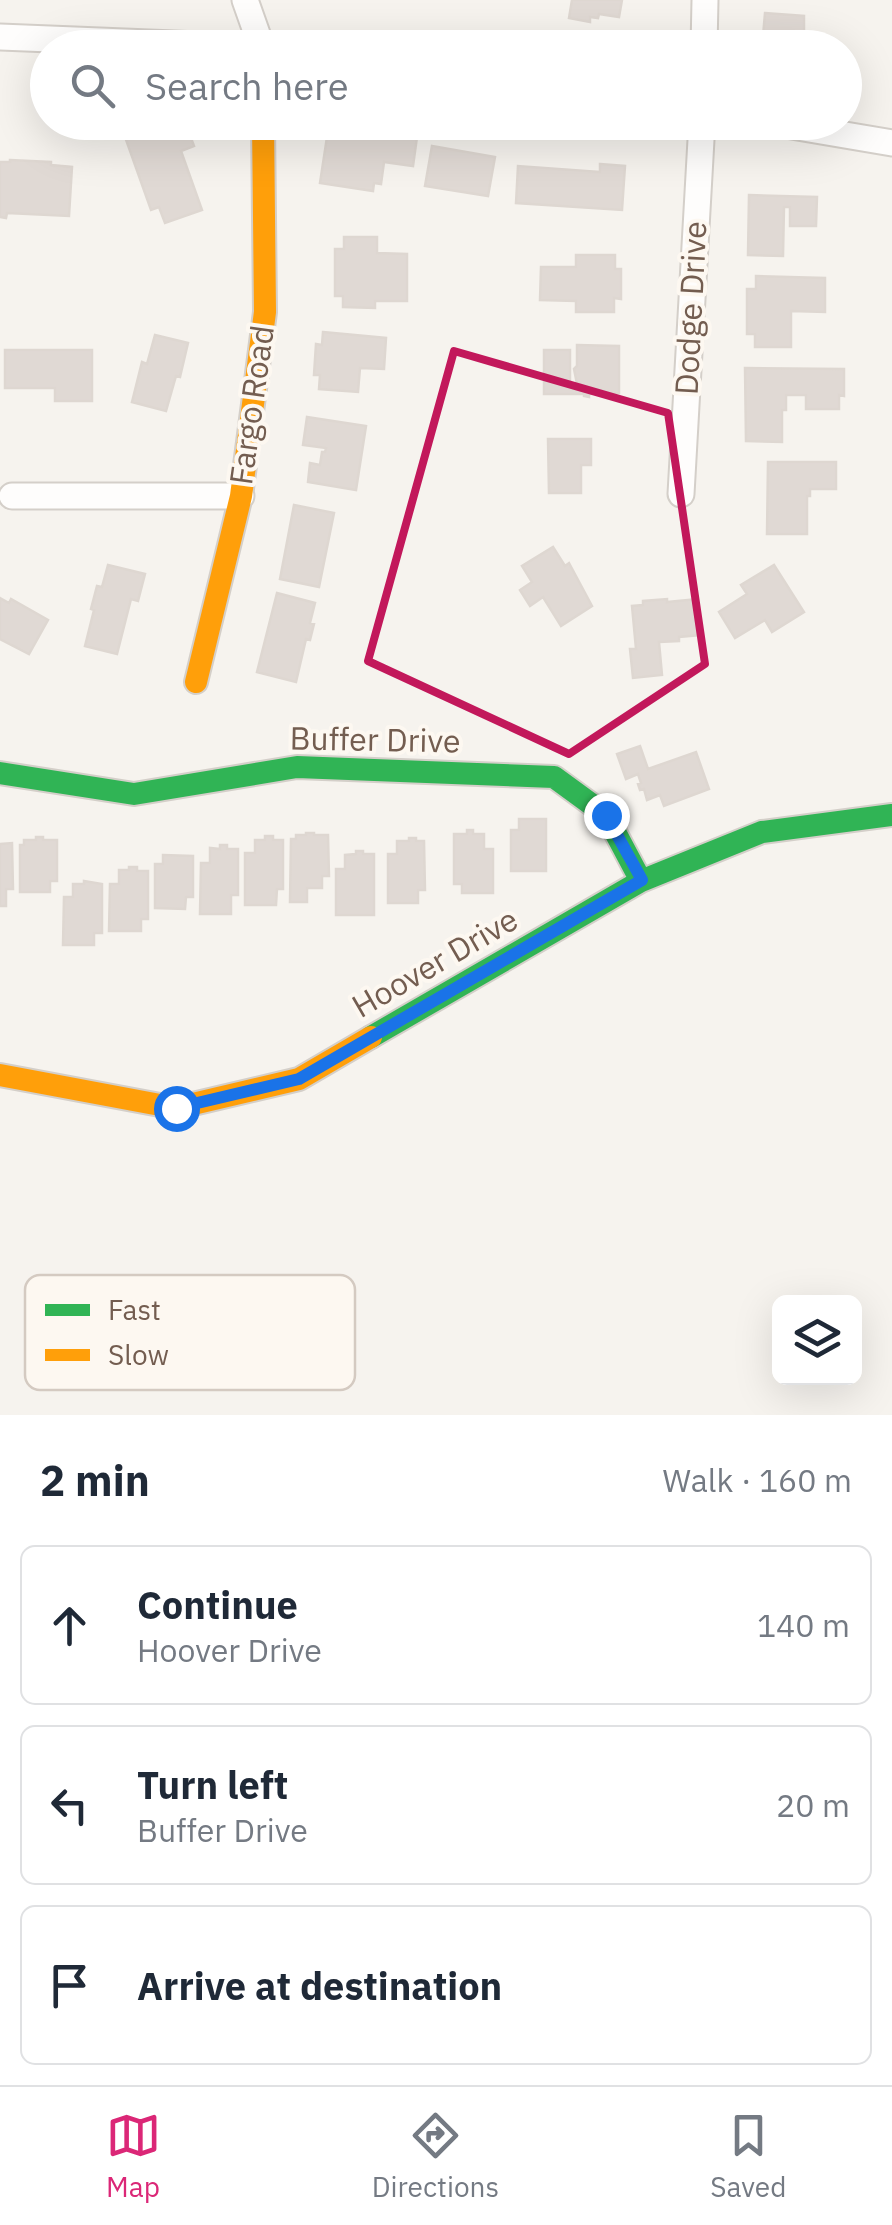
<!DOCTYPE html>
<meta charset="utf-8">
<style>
:root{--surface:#fff;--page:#f6f6f7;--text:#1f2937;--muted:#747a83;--line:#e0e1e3;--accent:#db2777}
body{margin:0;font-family:"IBM Plex Sans",sans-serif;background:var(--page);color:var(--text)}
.controls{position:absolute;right:30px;bottom:30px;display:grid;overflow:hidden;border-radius:15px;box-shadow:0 10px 40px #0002}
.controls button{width:90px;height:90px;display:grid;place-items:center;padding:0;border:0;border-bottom:2px solid var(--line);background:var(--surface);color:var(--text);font:50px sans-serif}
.stop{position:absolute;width:30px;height:30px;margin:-22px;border:8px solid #1a73e8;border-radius:50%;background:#fff}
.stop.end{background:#1a73e8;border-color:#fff;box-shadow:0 2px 10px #0008}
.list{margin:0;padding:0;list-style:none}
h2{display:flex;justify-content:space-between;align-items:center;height:130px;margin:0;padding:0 40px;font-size:42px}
h2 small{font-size:32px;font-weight:400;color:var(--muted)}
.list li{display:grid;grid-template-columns:65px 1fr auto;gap:30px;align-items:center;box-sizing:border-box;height:160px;margin:0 20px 20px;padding:0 20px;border:2px solid var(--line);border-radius:15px}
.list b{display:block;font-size:38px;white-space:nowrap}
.list p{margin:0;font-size:32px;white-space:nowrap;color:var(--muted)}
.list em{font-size:32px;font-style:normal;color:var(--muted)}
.icon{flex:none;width:55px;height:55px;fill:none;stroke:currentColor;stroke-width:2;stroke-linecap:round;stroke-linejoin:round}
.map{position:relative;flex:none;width:892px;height:1415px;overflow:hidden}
.search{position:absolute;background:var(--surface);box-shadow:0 10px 40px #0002;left:30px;right:30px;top:30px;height:110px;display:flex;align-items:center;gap:25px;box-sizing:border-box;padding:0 35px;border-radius:55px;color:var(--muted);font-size:38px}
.sheet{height:670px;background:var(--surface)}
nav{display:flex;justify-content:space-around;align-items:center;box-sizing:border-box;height:140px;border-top:2px solid var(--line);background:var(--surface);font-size:28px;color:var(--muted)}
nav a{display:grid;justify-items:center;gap:5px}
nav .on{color:var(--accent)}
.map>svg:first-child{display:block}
.building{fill:#e0d9d4;stroke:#ded7d1;stroke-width:2.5}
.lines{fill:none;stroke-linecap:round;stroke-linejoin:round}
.street-casing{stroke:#d4cfc9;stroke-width:29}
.fast-casing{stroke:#d4cfc9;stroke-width:26}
.slow-casing{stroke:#d4cfc9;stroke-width:26}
.street{stroke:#fefdfc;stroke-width:25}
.fast{stroke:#30b455;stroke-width:22}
.slow{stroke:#ff9f0a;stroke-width:22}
.route{stroke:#1a73e8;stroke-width:12}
.marked{fill:none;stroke:#c2185b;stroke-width:8;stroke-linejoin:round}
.labels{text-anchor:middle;stroke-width:8;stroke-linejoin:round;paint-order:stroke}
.street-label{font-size:32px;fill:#735d50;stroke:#fdf8f1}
.key{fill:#fdf8f1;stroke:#d4cac1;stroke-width:2.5}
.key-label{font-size:28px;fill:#735d50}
</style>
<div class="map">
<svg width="892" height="1415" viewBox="0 0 892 1415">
<rect width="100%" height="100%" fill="#f6f3ee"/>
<path class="building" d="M572 0H622L619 17 599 14 598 18 590 17V22L569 18Z
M765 13 804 16V48H762Z
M808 42 834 43V48H807Z
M158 122H185L194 146 181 151 202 210 165 223 159 207 151 210 124 134Z
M329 124 417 137 413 166 384 162 381 184 374 183 373 191 320 183Z
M432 146 495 157 488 196 425 186Z
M10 160 51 162V165L72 167 69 216 7 213 6 218 0 217V162H10Z
M600 164 625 166 622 210 516 203 518 166 600 172Z
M749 195 817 197 816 226H790V207H784L783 256 748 255Z
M344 237H377V253L407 254V301H375V308L343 307V296H335V249H344Z
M576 255H615V269H621V299L614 298V312H576V301L540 300 541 267H576Z
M756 276 825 278V312L791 311V347H755V334H747V289H756Z
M323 332 386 338 384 369 360 368 358 392 319 389 320 375H314L316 344 322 345Z
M155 335 188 343 180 377 176 376 166 411 132 402 142 362 147 364Z
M577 345 619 346V393L589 394V397L584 396V394H544V350H570V384H577L574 369 577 366Z
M5 350H92V401H55V388H5Z
M745 368 844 369V396L839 395V409H806V395H786V410H782V442L746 441Z
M307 417 366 426 356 490 308 482 310 463 320 465 322 452H325L326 448 303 445Z
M548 439H591V465H581V493H549Z
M768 462H836V489H810V496H807V534H767Z
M294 505 334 513 319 587 280 579Z
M553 547 565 566 569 563 592 606 561 626 543 597 530 606 520 590 532 582 522 566Z
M108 565 145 574 138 601 131 599 117 654 85 646 94 610 91 609 97 586 102 587Z
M774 565 804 612 772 632 765 620 735 638 719 612 747 594 741 585Z
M277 593 315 603 310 623 314 624 310 640 306 639 296 682 257 672Z
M0 598 9 603 11 599 48 620 29 654 0 639Z
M667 599V602L697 599 700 635 679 637V641L659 642 662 675 633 678 630 649H636L632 606 643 605V601Z
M640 746 648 769 696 752 709 789 664 806 660 795 647 800 644 789 640 790 638 784 641 783 638 774 626 779 617 754Z
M519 819H546V871H511V830H519Z
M467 830H473V834H484V849H493V893H462V884H454V834H467Z
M306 833H314V835H328L329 876H322V888H307V902H290L291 839H296V835H306Z
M265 836H273V840H283V889H277L276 905H245V853H255V840H265Z
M36 837H43V840H57V881H50V892H20V845H24V840H36Z
M409 838H416V841H424L425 890H418V903H388V854H397V841H409Z
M12 843 13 889H6V906H0V844Z
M220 845H227V849H238V895H231V914H200L201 863H210V848L220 849Z
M356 851H363V854H374V915H336V869H345V855L356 854Z
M163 855 193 856V897H186L185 909 155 908V864H163Z
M129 867H137V871H148V919H141V931H109L110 884H119V870H129Z
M84 881 102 884V933H94V945H63L64 897H73V884H84Z"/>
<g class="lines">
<defs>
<path id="street" d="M245 0 262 48
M0 37 272 48
M704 48 705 0
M768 122 892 143
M681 494 702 122
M12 496H241"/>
<path id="fast" d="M0 773 134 794 297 767 554 777 606 815 641 881
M371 1037 641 881 762 832 892 815"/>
<path id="slow" d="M196 682 241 496 265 312 263 122
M0 1075 176 1108 299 1079 371 1037"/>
</defs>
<use href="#street" class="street-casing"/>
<use href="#fast" class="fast-casing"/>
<use href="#slow" class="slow-casing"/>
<use href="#street" class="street"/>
<use href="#fast" class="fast"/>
<use href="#slow" class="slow"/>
</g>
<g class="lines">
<path class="route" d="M176 1108 299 1079 642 880 606 815"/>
</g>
<path class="marked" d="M454 351 668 413 705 664 569 754 368 661Z"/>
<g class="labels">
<g class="street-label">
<text transform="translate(691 308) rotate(-87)" y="11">Dodge Drive</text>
<text transform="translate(252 405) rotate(-82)" y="11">Fargo Road</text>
<text transform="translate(375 740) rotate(1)" y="11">Buffer Drive</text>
<text transform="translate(435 963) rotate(-30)" y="11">Hoover Drive</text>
</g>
</g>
<rect x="25" y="1275" width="330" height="115" rx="15" class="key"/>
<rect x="45" y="1304" width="45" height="12" fill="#30b455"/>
<rect x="45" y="1349" width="45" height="12" fill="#ff9f0a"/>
<g class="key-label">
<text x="108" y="1320">Fast</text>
<text x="108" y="1365">Slow</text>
</g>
</svg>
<div class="controls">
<button><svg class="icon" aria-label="layers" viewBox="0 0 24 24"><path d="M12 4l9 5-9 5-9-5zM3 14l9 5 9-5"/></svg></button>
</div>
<div class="stop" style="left:176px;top:1108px"></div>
<div class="stop end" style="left:606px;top:815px"></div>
<div class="search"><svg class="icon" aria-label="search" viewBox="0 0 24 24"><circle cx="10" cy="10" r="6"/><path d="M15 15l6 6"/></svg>Search here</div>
</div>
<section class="sheet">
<h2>2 min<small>Walk · 160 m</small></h2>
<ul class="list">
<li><svg class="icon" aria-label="ahead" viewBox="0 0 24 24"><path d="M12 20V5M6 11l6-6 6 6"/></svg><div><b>Continue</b><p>Hoover Drive</p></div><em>140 m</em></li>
<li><svg class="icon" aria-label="left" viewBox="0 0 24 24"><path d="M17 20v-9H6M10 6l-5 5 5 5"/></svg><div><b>Turn left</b><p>Buffer Drive</p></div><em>20 m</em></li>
<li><svg class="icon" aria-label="arrive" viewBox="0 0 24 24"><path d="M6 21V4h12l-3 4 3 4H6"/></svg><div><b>Arrive at destination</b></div></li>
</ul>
</section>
<nav>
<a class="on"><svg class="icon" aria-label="map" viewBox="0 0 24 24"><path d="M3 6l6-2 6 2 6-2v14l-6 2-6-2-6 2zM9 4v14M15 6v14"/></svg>Map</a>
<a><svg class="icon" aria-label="directions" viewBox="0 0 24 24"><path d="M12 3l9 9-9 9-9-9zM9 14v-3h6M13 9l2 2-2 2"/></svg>Directions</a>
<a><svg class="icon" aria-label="saved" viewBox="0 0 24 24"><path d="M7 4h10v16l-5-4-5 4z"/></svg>Saved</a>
</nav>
